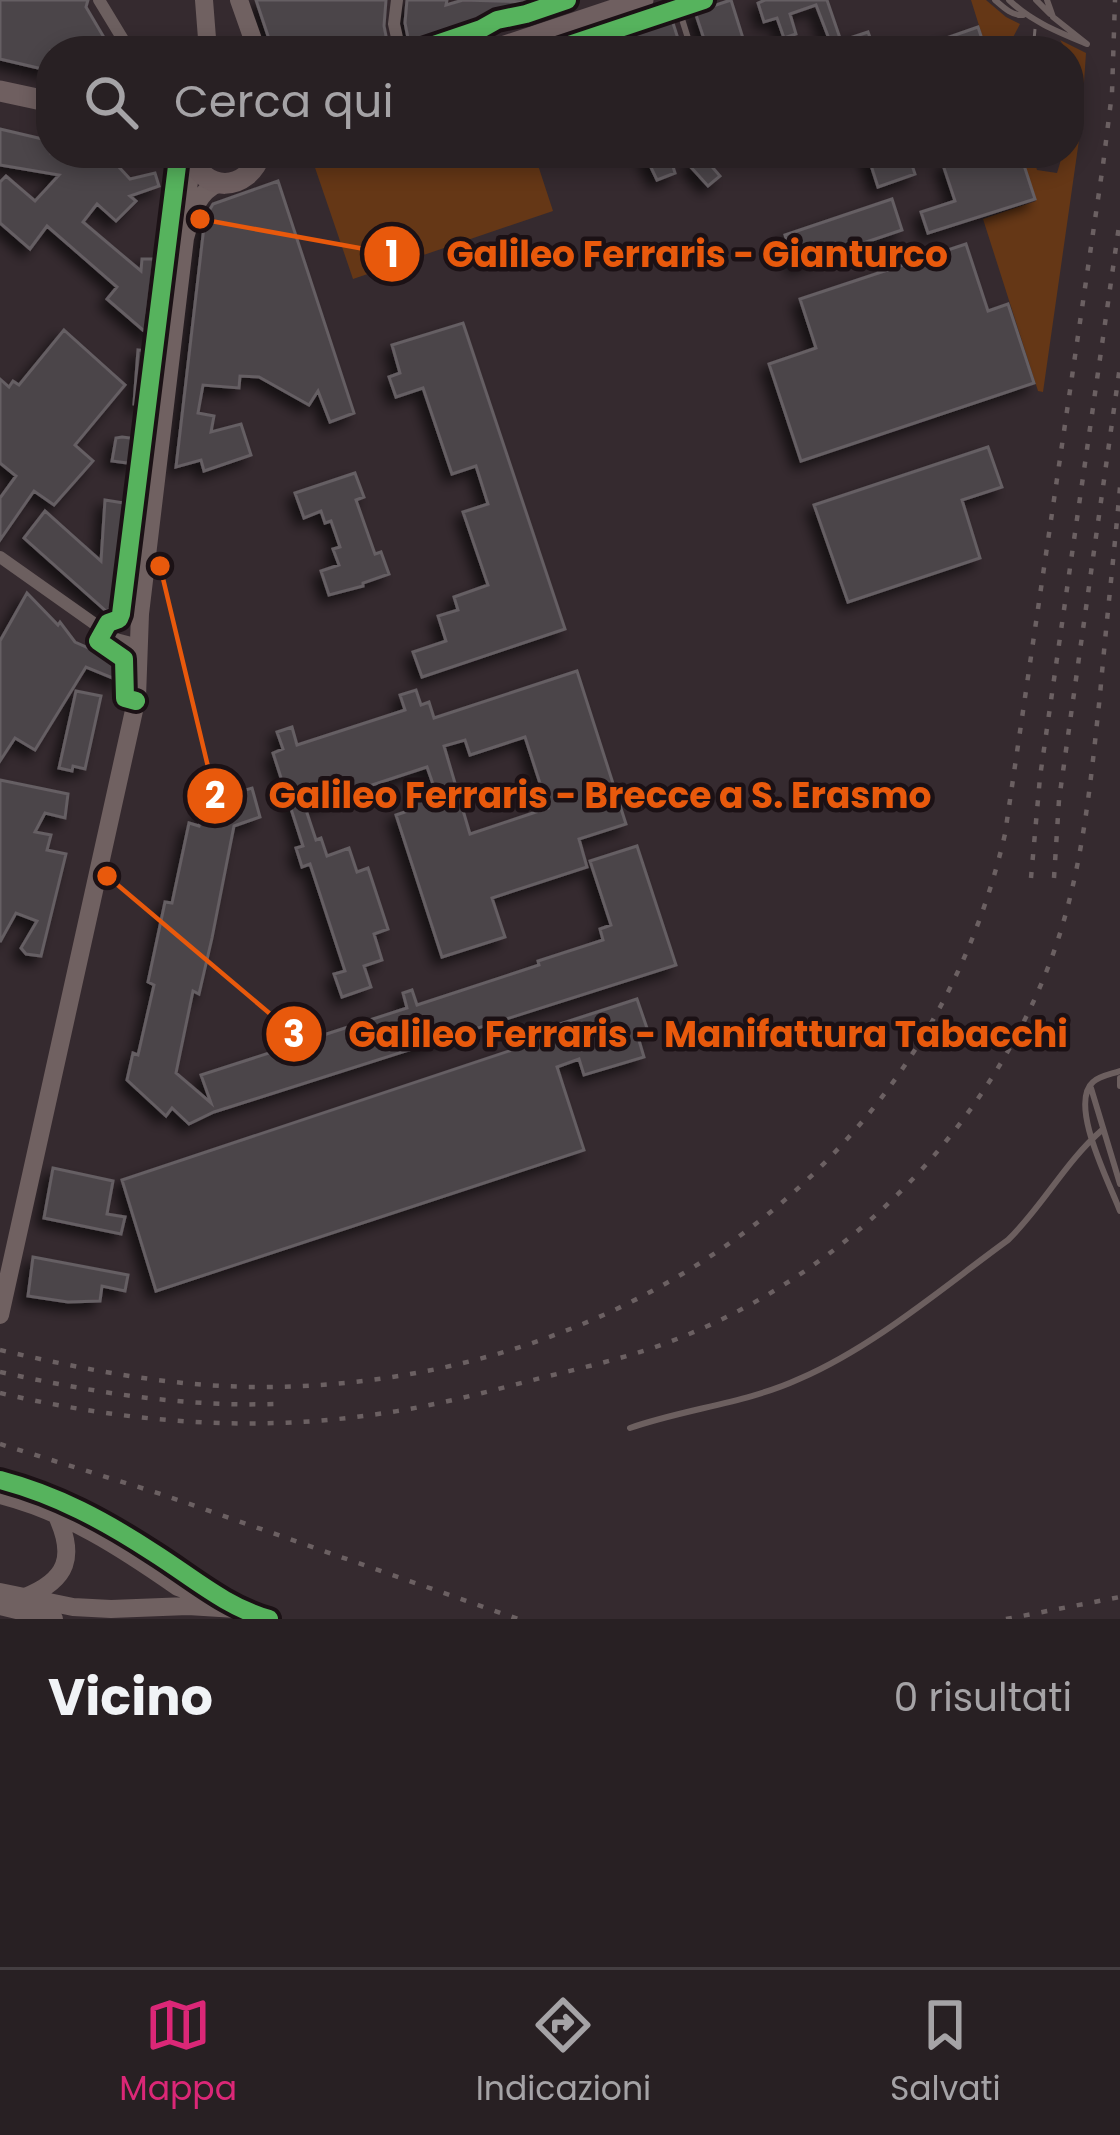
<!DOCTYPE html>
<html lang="it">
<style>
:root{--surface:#282023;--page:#30282b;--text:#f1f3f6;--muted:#a5a3a6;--line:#443e41;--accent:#db2777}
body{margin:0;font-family:Poppins,sans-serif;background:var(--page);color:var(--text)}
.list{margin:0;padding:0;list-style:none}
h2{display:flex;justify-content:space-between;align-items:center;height:156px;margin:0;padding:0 48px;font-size:51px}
h2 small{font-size:39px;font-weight:400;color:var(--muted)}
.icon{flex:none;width:66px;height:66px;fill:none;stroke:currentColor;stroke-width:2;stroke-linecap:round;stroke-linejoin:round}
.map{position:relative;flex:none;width:1120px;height:1619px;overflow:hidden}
.search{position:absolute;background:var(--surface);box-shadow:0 6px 18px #0003;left:36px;right:36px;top:36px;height:132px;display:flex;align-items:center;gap:30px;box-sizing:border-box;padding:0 42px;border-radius:48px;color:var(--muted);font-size:45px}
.sheet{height:348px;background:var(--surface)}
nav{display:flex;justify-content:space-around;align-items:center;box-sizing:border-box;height:168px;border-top:3px solid var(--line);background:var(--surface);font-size:33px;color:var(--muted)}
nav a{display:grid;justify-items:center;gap:6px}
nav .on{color:var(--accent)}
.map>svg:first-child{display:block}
.green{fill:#653716}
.building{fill:#4c454a;stroke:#655e63;stroke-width:3;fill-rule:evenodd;filter:url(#shadow)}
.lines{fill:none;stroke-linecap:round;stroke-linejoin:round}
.path{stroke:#73696a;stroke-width:3;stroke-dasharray:9 6;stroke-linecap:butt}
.lane{stroke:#6c5f5f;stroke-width:6}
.street{stroke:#6c5f5f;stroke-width:12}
.secondary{stroke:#706161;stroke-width:18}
.primary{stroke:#6f5f60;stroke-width:21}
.rail{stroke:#6b6062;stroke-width:4.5;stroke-dasharray:6 12;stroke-linecap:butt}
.cycleway-casing{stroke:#1b1115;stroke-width:26}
.cycleway{stroke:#56b35d;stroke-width:18}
.leader{fill:none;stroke:#e8590c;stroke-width:4.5}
.callout-dot{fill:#e8590c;stroke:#1b1115;stroke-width:4.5}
.mark-label{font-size:36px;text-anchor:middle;font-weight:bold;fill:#fff}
.callout-label{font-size:36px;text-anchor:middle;font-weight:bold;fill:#e8590c;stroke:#1b1115;stroke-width:9;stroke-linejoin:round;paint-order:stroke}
</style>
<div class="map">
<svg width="1120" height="1619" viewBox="0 0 1120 1619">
<defs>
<filter id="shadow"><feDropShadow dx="-7" dy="7" stdDeviation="6" flood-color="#0009"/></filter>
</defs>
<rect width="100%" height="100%" fill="#352a2f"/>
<path class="green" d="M971 0H986L1006 17 1020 24 1006 51H987Z
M1060 40 1086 53 1081 126 1043 392 1038 391 983 219 1036 201 1020 153H1032L1037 170 1057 173 1063 153H1069C1069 140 1068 126 1069 113 1072 76 1082 73 1060 40Z
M310 153H534L553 211 353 279Z"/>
<path class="building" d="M0 0H88L86 7 112 51H51V71L0 59Z
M256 0H386L384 26 389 51H273Z
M407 0H447L446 5 463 0 532 2 409 43 405 23Z
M731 0 747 51H708L695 12Z
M765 0H827L841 41 868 32 875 51H817L831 44 816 5 790 14 796 34 784 38 777 18 764 22 758 3Z
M672 20 682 51H666L664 46 639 51 633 33Z
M978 27 986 51H941L938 41Z
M0 129 51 141V153H106L130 179 155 173 159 186 130 196 136 201 116 221 97 204 83 222 141 271 142 259H154L147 313 154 318 151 337 107 299 117 287 47 226 30 249 0 223V182L6 176 35 201 59 175 0 165Z
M649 153H669L675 173 657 180 646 157 650 156Z
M867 153H908L915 174 878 187Z
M981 153H1020L1035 199 928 233 921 212 955 201 943 165Z
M701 154 720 176 708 186 689 165Z
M278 181 354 413 330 422 318 391 309 405 259 377 240 376 239 388 203 385 198 413 214 416 211 432 241 424 251 455 204 471 201 460 176 467 205 218 213 204Z
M892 199 902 230 795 266 785 235Z
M966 244 988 311 1008 304 1034 383 801 461 769 364 816 348 800 299Z
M463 323 565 629 422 677 413 652 446 641 438 616 458 610 454 597 488 585 463 512 488 504 476 466 452 474 423 388 396 397 389 377 400 373 392 345Z
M64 330 125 385 75 445 93 461 54 505 34 491 0 540V498L16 476 0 463V379L9 387 13 381 19 385Z
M138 350 149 351 142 405 134 404Z
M122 437 138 439 135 464 112 461 116 438Z
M988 447 1002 487 962 500 980 558 848 602 814 505Z
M355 473 364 497 356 500 375 554 381 552 389 574 363 583V586L329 595 321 571 339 565 333 549 340 547 331 521 325 523 321 511 304 518 295 493Z
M105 500 130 504 117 607 106 611 24 538 45 511 101 561Z
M27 593 58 625 60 622 75 642 122 663 120 681 86 667 35 750 15 738 0 761V641Z
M577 671 626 824 579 839 587 867 492 898 505 937 442 957 396 815 414 809 411 798 435 790 427 767 305 807 316 840 321 838 327 856 349 848 357 872 368 868 388 929 374 934 382 960 364 966 371 987 342 997 334 974 345 971 310 864 302 867 296 848 303 846 273 753 283 749 277 732 292 727 297 745 405 710 400 695 416 690 421 705 429 702 434 718ZM525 737 548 808 470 834 444 746 465 740 470 755Z
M76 691 101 696 85 769 73 766 72 771 59 768Z
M0 780 68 794 65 818 45 813 35 832 51 835 47 850 66 854 41 956 26 954 21 948 37 921 16 913 0 942Z
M252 788 260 817 234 826 212 938 199 994 193 991 176 1073 211 1103 201 1075 300 1043 296 1028 306 1024 311 1039 407 1008 403 993 412 990 417 1005 539 965 538 961 603 940 600 929 611 925 590 861 637 846 676 965 214 1112 189 1124 172 1108 166 1116 127 1080 133 1053 138 1055 154 985 148 982 165 902 172 903 189 823 199 826 205 802Z
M637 999 649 1034 638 1037 644 1057 584 1075 579 1059 557 1067 584 1150 156 1291 122 1180 563 1033 560 1024Z
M53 1168 113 1181 107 1214 125 1217 121 1234 44 1218Z
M33 1257 128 1275 125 1291 102 1286 100 1301 68 1302 28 1296Z"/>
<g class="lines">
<path class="path" d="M1033 51 1035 29"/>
<path class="lane" d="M676 0 692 51
M995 0C1003 7 1012 16 1023 15
M1009 0C1032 22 1058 32 1087 44L1053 17 1047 0
M1036 0 1050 14
M602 20 613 51
M726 153 728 161
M1120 1071C1112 1074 1099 1076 1093 1082 1068 1104 1110 1184 1120 1211
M1120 1078V1086
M1091 1088 1120 1184
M630 1428C684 1409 747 1403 799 1379 875 1346 942 1288 1008 1240 1043 1206 1065 1162 1102 1130"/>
<path class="street" d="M99 0 130 51
M397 0 394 24 400 51
M0 557 116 639 139 645"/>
<path class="secondary" d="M204 0 208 51
M239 0 257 51
M183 222 192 162
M0 1315 137 697 140 614 185 238C191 217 196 192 219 183
M0 1480C57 1495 105 1521 154 1553 192 1577 226 1607 269 1619
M0 1495C67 1512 122 1548 178 1587L189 1591 212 1595
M0 1592 73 1607 111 1609 188 1606 236 1609
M25 1597C68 1580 76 1556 56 1514
M0 1606 54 1619"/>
<path class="primary" d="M490 51 643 0
M0 91 51 102
M190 153C202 194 248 193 261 153"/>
<path class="rail" d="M1031 878 1040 777 1120 219
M1054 878 1059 800 1120 366
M0 1350C87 1370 172 1387 261 1387 608 1387 925 1181 1005 834L1103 165 1112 93 1115 0
M0 1372C92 1392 181 1407 275 1404
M0 1393C125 1422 251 1433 378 1414 429 1407 479 1394 529 1381 576 1369 624 1359 669 1342 839 1278 980 1139 1047 970 1082 882 1090 788 1100 695 1106 625 1114 556 1120 487
M0 1444 161 1494 518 1619
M1006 1619 1120 1597"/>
<defs>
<path id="cycleway" d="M416 51 481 29 497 20 526 14 567 0
M551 51 704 0
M136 701 125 698 124 659 98 641 108 623 119 619 121 614 177 166 176 158 167 153
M0 1480C57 1495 105 1521 154 1553 192 1577 226 1607 269 1619"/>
</defs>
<use href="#cycleway" class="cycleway-casing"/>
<use href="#cycleway" class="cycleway"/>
</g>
<path class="leader" d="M200 219L392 254M160 566L215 796M107 876L294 1034"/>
<g class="callout-dot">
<circle cx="200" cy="219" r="12"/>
<circle cx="160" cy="566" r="12"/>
<circle cx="107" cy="876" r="12"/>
<circle cx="392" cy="254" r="30"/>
<circle cx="215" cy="796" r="30"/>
<circle cx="294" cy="1034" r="30"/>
</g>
<g class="mark-label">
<text x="392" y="267">1</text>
<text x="215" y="808">2</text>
<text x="294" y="1047">3</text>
</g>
<g class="callout-label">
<text x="697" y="267">Galileo Ferraris - Gianturco</text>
<text x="600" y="808">Galileo Ferraris - Brecce a S. Erasmo</text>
<text x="708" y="1047">Galileo Ferraris - Manifattura Tabacchi</text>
</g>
</svg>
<div class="search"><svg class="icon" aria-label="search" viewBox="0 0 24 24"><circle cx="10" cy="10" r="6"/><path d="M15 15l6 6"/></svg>Cerca qui</div>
</div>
<section class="sheet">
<h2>Vicino<small>0 risultati</small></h2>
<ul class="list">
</ul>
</section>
<nav>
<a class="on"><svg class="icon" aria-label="map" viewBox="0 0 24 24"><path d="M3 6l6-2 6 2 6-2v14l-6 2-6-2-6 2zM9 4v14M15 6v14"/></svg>Mappa</a>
<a><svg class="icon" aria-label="directions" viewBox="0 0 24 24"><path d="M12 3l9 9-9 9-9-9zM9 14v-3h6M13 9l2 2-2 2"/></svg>Indicazioni</a>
<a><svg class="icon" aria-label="saved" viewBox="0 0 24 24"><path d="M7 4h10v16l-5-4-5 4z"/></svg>Salvati</a>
</nav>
